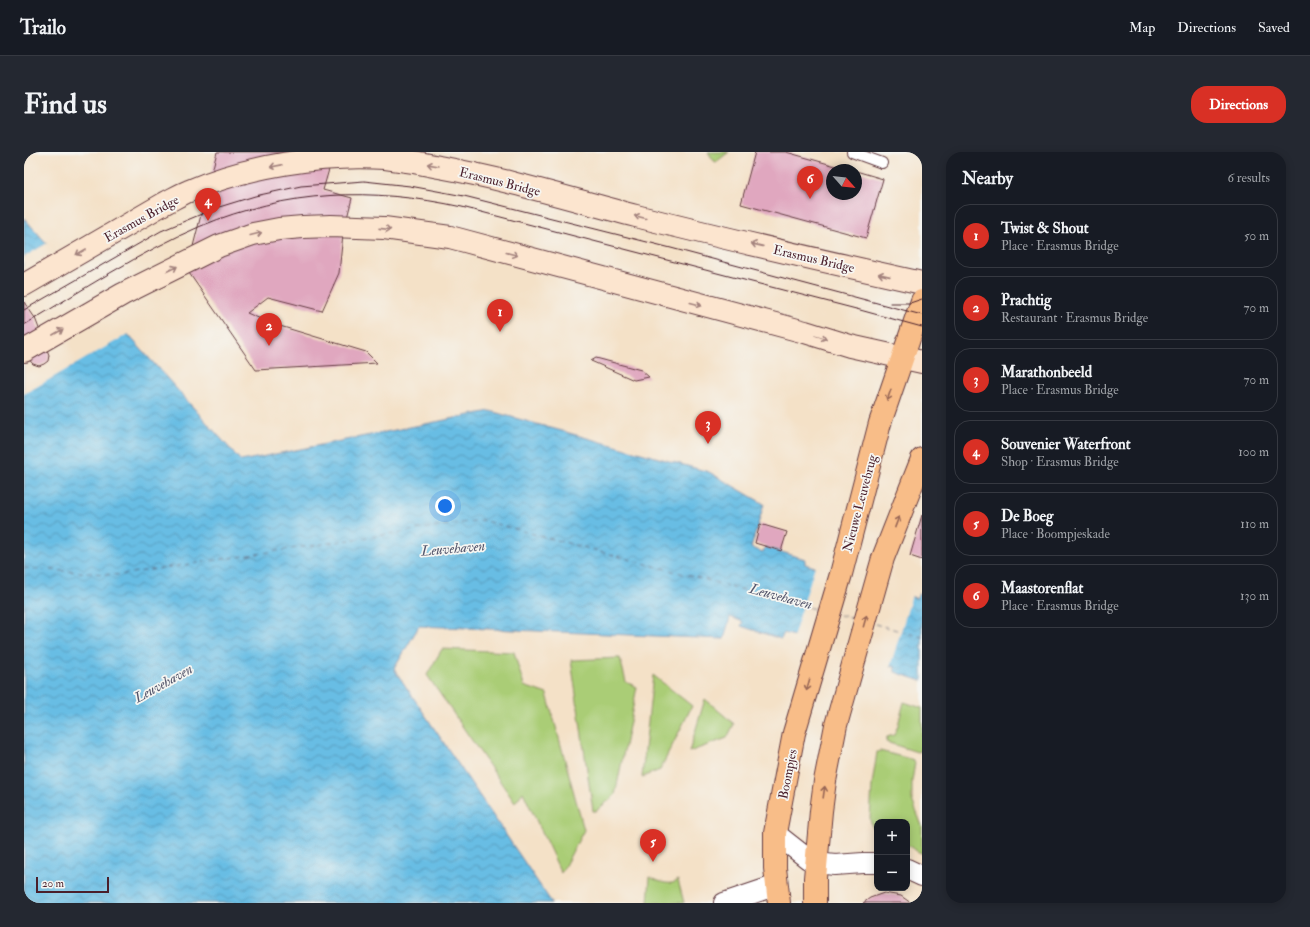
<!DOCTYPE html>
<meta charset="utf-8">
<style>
:root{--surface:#171b24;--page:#242831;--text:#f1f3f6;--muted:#9ea1a6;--line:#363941;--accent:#d93025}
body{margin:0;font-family:"IM FELL Double Pica",serif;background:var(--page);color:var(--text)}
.controls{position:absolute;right:12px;bottom:12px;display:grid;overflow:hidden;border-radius:8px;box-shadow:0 2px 10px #0003}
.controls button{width:36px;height:36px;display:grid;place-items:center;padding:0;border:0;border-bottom:1px solid var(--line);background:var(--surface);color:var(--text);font:20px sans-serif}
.compass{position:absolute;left:802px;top:12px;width:36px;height:36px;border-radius:50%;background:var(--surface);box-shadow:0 2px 10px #0003;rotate:117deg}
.scale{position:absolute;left:12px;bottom:10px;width:73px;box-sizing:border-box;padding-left:4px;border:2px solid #4a1f2b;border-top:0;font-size:11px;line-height:14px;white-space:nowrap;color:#4a1f2b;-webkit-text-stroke:3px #f6f6f2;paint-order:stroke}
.you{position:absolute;left:421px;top:354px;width:14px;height:14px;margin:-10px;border:3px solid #fff;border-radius:50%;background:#1a73e8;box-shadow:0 0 0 6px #1a73e833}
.badge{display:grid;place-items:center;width:26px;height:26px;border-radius:50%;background:var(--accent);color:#fff;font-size:13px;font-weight:700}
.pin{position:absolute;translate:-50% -33px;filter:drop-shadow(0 1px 2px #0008)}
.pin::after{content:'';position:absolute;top:21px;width:14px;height:12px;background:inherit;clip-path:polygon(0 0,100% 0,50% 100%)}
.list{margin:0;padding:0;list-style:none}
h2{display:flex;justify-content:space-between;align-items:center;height:52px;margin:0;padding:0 16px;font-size:17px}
h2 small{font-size:13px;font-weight:400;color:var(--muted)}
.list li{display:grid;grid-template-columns:26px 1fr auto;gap:12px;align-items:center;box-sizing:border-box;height:64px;margin:0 8px 8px;padding:0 8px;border:1px solid var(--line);border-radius:16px}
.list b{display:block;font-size:15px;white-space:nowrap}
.list p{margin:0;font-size:13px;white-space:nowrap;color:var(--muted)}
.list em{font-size:13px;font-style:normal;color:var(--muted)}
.map{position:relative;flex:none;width:898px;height:751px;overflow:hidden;border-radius:16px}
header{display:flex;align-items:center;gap:24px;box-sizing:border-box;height:56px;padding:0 20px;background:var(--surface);border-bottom:1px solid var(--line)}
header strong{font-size:19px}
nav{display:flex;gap:22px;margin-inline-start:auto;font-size:14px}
.intro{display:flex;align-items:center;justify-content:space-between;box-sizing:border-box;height:96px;padding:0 24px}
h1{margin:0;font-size:28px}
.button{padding:10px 18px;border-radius:16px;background:var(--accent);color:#fff;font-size:14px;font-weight:700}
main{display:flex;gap:24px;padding:0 24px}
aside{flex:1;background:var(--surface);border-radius:16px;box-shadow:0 2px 10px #0003}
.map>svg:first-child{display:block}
.green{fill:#aacd76;stroke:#7a7650}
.water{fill:url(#water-waves);stroke:#596e88}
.pier{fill:#f4e1c7}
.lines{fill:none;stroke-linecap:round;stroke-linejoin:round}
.ferry{stroke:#54566c;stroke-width:1;stroke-dasharray:5 4;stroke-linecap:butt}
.building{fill:#e0a7bf}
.lane-casing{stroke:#643c42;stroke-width:12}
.street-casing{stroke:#643c42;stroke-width:22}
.secondary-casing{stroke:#643c42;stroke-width:24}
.primary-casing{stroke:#643c42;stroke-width:24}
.lane{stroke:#fff;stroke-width:10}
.street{stroke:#fff;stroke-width:20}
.secondary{stroke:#fce5cf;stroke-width:22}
.primary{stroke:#f8bd88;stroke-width:22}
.tram{stroke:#4a1f2b;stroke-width:1}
.oneway{stroke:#a3827d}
.oneway2{stroke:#986655}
.labels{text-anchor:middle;stroke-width:3.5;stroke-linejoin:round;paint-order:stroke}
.street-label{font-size:13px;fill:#4a1f2b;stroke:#f6f6f2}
.water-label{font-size:14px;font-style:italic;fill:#54566c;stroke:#f6f6f2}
</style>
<header>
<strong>Trailo</strong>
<nav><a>Map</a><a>Directions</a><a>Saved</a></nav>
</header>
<div class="intro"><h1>Find us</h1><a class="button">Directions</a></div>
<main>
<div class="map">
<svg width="898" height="751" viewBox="0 0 898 751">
<defs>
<pattern id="water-waves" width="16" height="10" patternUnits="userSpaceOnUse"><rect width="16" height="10" fill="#68bde4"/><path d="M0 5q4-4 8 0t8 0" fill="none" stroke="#5899b9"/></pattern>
</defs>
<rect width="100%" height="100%" fill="#f6f6f2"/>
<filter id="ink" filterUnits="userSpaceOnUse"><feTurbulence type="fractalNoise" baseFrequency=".025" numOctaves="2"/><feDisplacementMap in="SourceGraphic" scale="8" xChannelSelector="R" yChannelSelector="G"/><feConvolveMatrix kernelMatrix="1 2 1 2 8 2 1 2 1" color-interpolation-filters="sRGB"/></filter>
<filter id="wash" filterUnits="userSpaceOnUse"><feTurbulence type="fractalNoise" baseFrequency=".012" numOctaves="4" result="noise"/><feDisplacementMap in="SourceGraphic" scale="16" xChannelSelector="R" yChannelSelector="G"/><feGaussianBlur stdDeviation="0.9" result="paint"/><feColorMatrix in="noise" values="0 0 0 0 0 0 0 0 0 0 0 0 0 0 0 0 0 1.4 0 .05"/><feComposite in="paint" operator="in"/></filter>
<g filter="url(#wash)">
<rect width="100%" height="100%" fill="#f4e1c7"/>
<path class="green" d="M684 0H705L692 10 690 9Z
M418 497 490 500 500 534 523 542 560 678 537 721 499 640 491 651 403 523Z
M596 506 602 530 613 535 591 643 572 659H569L547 508Z
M629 523 668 554 636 618 618 625Z
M681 547 710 572 703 586 665 600Z
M880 550 898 556V593L896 599 893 600 862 590 863 585 870 583 874 573Z
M856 599 890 608 891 611 888 629V648L898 674V702L883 693V670H853V684L847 672 846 667 848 633 853 600Z
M626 725C634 729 646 735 654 728L660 751H624Z"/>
<path class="water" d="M0 66 217 309 466 259 685 320 740 352 727 396 739 400 741 395 781 407V412L892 446 895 441 898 442V529L871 520V515L760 481 757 487 717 474 719 470 717 469 706 465 700 487 395 474 370 517 528 751H0Z"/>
<path class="pier" d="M25 90 106 181 0 242V105Z
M791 414 888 443 866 515 769 486Z"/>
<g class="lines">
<path class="ferry" d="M0 416 94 423 457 368 795 458
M816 463 830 467
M851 472 898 485"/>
</g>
<g id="blocks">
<path class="building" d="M193 0H310L299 38 328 46 319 82 315 121 298 159 244 145 223 161 246 171 342 200 353 211 232 218 163 118Z
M731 0H762L826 18H808V42H832V19L859 27 842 86 717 52Z
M0 150 11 166 25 203 24 209 20 212 15 214 9 212 0 202Z
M572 206 617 218 625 225 610 228 567 209Z
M898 363V408L886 404Z
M736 372 763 380 757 399 731 391Z
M860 741 877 744 887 751H839L846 746Z"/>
</g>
</g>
<g filter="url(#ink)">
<use href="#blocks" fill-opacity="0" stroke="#643c42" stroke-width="1"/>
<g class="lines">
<defs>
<path id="lane" d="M828 0 858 11"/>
<path id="street" d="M751 681 784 707 792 711 811 713 839 711H853
M883 717 898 724
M700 751 753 733"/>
<path id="secondary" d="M0 133 141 51C149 47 157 42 165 39 222 14 299 2 361 6 379 8 397 11 415 15 482 27 547 47 612 64 707 88 803 110 898 131
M0 199 99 142 195 94 229 82 255 77 279 75 307 74 360 76 426 85 781 180 826 194 898 210"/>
<path id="primary" d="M755 751 751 716V681L770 581 817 422 856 271 898 149
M791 751V726L797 659 801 629 812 573 859 406 898 307"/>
</defs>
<use href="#lane" class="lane-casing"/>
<use href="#street" class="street-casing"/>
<use href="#secondary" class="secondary-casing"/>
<use href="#primary" class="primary-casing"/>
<use href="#lane" class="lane"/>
<use href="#street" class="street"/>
<use href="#secondary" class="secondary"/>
<use href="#primary" class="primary"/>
<path class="tram" d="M866 151H886L898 147
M0 158 137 79 192 56 231 44 277 34 340 29 386 34 440 44 647 96 898 163
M0 173C57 139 116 100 177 74 264 38 347 35 438 55L836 158 898 175"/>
</g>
<defs><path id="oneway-shaft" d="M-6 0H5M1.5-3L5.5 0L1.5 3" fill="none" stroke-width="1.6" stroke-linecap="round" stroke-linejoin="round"/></defs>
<g class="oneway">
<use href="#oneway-shaft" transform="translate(409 13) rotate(-170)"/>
<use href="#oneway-shaft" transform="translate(252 14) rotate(169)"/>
<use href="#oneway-shaft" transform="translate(616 65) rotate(-166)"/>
<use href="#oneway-shaft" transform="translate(361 77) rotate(6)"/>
<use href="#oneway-shaft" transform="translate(232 82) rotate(-14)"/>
<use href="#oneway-shaft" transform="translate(733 93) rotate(-167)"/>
<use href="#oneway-shaft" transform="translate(57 100) rotate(150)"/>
<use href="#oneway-shaft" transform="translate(488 102) rotate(15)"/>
<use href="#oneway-shaft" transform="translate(148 117) rotate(-26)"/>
<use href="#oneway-shaft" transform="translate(860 123) rotate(-167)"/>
<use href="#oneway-shaft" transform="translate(672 152) rotate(15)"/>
<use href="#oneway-shaft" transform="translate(34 180) rotate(-30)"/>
<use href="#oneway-shaft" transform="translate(797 185) rotate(17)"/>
</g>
<g class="oneway2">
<use href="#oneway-shaft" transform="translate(865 243) rotate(109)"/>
<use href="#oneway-shaft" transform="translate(873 370) rotate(-69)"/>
<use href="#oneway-shaft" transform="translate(841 469) rotate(-74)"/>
<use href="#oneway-shaft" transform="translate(784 533) rotate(106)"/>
<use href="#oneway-shaft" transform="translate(800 640) rotate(-82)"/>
</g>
</g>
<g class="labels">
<g class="street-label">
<text transform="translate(476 29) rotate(14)" y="5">Erasmus Bridge</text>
<text transform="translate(117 66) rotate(-29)" y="5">Erasmus Bridge</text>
<text transform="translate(790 106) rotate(13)" y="5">Erasmus Bridge</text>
<text transform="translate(835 351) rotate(-75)" y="5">Nieuwe Leuvebrug</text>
<text transform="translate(763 622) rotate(-79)" y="5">Boompjes</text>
</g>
<g class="water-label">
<text transform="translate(429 396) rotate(-5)" y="5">Leuvehaven</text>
<text transform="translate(757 444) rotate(15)" y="5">Leuvehaven</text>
<text transform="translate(139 531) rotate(-29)" y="5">Leuvehaven</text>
</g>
</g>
</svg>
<div class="controls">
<button>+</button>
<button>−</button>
</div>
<svg class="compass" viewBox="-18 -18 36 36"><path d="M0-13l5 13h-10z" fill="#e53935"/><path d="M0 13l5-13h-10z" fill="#9ea1a6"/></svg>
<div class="scale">20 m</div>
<div class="you"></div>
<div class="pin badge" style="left:476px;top:180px">1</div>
<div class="pin badge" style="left:245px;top:194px">2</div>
<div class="pin badge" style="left:684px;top:292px">3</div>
<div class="pin badge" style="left:184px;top:69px">4</div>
<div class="pin badge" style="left:629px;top:710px">5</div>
<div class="pin badge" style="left:786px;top:47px">6</div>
</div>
<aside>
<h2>Nearby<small>6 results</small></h2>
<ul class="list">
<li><span class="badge">1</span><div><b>Twist &amp; Shout</b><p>Place · Erasmus Bridge</p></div><em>50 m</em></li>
<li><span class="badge">2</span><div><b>Prachtig</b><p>Restaurant · Erasmus Bridge</p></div><em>70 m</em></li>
<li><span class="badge">3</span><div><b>Marathonbeeld</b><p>Place · Erasmus Bridge</p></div><em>70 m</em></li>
<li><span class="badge">4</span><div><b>Souvenier Waterfront</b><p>Shop · Erasmus Bridge</p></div><em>100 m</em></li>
<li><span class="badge">5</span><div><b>De Boeg</b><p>Place · Boompjeskade</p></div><em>110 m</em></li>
<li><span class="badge">6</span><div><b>Maastorenflat</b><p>Place · Erasmus Bridge</p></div><em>130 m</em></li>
</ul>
</aside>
</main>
